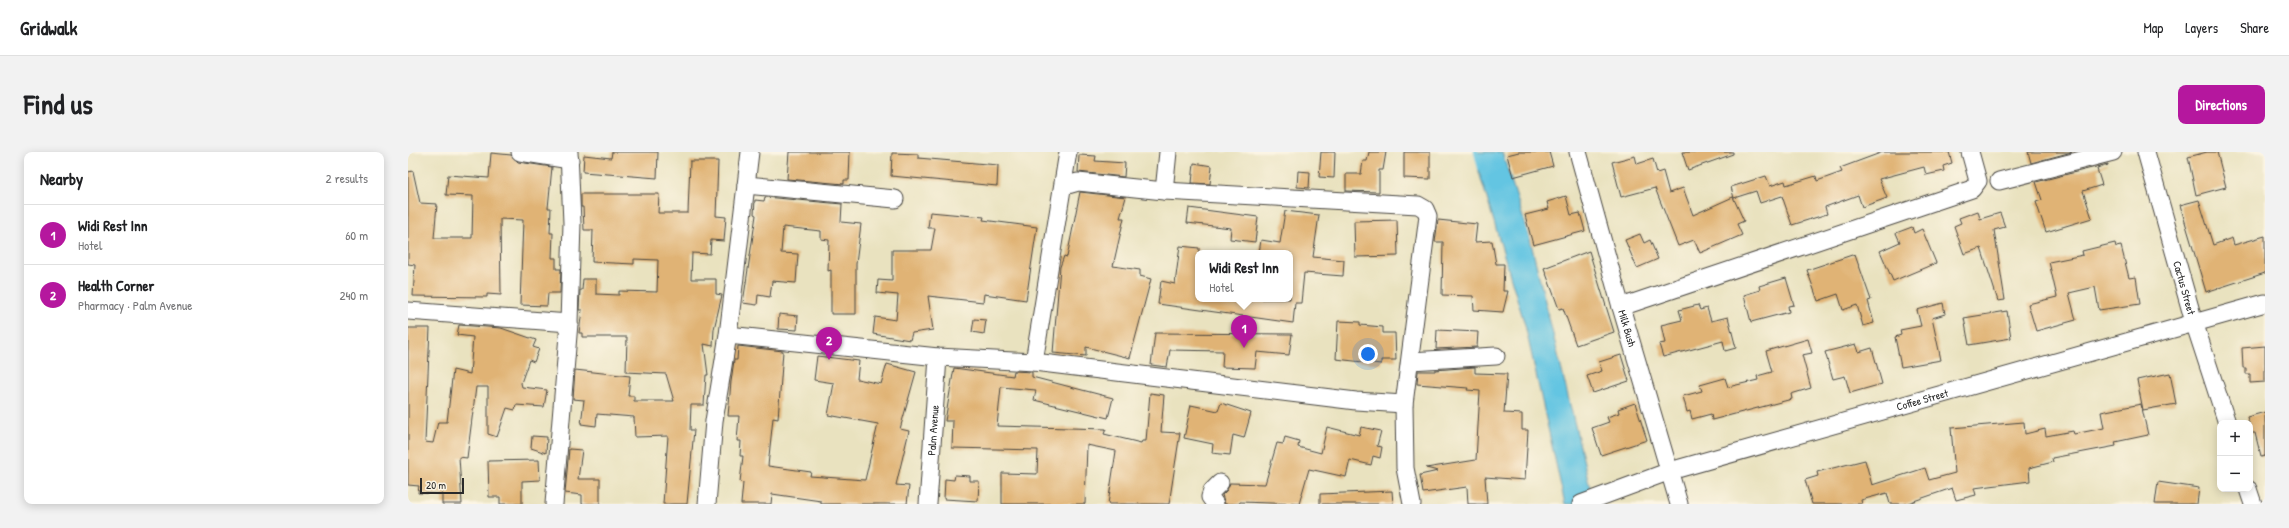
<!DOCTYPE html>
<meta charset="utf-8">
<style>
:root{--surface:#fff;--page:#f2f2f2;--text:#202124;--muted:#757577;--line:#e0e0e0;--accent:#b5179e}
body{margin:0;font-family:"Patrick Hand",sans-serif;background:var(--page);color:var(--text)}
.controls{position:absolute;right:12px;bottom:12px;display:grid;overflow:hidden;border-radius:8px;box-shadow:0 2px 10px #0003}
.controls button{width:36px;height:36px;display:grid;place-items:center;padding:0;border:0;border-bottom:1px solid var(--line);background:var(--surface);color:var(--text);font:20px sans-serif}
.scale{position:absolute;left:12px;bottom:10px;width:44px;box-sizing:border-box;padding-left:4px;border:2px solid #2b2b2b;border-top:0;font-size:11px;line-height:14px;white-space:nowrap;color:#2b2b2b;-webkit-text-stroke:3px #fcf5e5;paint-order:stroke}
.you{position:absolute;left:960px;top:202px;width:14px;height:14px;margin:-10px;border:3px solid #fff;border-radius:50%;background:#1a73e8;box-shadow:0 0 0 6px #1a73e833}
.badge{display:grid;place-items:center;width:26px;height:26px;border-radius:50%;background:var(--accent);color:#fff;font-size:13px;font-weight:700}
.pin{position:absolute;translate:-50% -33px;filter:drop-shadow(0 1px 2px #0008)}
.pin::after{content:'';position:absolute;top:21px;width:14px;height:12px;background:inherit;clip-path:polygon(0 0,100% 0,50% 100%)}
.popup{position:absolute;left:787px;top:98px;width:98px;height:52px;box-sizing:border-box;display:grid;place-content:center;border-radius:8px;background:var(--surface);filter:drop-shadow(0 1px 3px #0005);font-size:13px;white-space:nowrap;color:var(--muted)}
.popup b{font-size:15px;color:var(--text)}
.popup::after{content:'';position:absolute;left:50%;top:100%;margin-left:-8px;border:8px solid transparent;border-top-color:var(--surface)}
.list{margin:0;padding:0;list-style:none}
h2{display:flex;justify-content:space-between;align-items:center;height:52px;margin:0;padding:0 16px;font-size:17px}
h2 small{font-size:13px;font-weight:400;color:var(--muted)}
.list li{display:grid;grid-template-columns:26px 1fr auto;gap:12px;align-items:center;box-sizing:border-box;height:60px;padding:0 16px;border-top:1px solid var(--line)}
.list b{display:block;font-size:15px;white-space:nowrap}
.list p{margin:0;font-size:13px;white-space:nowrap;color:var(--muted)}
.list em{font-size:13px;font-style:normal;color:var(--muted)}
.map{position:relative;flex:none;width:1857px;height:352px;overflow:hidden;border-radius:8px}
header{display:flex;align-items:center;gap:24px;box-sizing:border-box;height:56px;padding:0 20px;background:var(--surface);border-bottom:1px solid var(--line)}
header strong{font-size:19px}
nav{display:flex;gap:22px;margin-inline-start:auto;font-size:14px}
.intro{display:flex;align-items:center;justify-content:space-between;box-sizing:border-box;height:96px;padding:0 24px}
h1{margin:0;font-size:28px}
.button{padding:10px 18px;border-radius:8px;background:var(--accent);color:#fff;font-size:14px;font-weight:700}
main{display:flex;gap:24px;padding:0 24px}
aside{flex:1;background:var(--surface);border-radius:8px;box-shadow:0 2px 10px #0003}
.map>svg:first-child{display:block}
.water{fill:#63c5e2;stroke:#477886}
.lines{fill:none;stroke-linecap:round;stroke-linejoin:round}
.stream{stroke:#63c5e2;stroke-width:4.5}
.building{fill:#e0b374}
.minor-casing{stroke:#484641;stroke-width:19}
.minor{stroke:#fff;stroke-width:17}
.labels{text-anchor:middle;stroke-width:4;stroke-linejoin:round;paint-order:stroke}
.street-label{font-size:11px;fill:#2b2b2b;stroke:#fcf5e5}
</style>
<header>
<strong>Gridwalk</strong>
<nav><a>Map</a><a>Layers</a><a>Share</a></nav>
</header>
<div class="intro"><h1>Find us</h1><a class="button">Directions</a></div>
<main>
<aside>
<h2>Nearby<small>2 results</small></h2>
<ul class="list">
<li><span class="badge">1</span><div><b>Widi Rest Inn</b><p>Hotel</p></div><em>60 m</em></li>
<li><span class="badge">2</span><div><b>Health Corner</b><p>Pharmacy · Palm Avenue</p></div><em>240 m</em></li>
</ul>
</aside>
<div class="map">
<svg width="1857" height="352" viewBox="0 0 1857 352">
<rect width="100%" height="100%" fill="#fcf5e5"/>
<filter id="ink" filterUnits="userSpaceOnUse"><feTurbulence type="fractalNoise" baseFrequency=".025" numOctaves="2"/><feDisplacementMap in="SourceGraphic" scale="8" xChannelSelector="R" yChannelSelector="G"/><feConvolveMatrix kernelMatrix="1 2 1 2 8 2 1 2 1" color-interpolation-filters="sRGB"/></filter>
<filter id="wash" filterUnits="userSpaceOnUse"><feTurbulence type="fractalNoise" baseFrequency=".012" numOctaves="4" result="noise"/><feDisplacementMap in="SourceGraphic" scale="16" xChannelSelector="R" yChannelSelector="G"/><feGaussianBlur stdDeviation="0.9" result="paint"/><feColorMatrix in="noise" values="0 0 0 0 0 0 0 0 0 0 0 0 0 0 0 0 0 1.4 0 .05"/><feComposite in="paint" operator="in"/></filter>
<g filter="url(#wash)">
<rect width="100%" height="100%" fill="#e9e2bf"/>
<path class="water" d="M1070 0H1094L1122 87 1186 352H1157L1117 173 1071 20Z"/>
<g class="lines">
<path class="stream" d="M1068 0 1072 16"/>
</g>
<g id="blocks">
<path class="building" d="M204 0H250L249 26 175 20 176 3 203 6Z
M381 0H442L441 28H436V32L379 27Z
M913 0H927L926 26 911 25Z
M961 0H978L975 18H971V40L938 39V22H953L955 9H959Z
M996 0H1022V27L996 26Z
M1111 0H1141L1145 14 1105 25 1099 3Z
M1274 0H1325V2L1280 18Z
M1475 0H1541L1544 11 1535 14 1536 19 1518 23 1516 15 1471 27 1479 46 1454 55 1450 43 1417 55 1419 62 1384 73 1374 44 1352 51 1348 39 1326 46 1323 35 1358 24 1362 34 1377 29 1378 33 1408 24 1409 29 1434 20 1432 16Z
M1620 0H1664L1623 11Z
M1799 0H1809L1818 35 1788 43 1780 5Z
M83 1 103 3 110 10 144 15 140 56H143L142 81H145L144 106H148V117H153L152 141H140L139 154 112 153 115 68 92 67 93 143 79 142V145L5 144 7 113 0 112V20L5 19 12 51 29 52 26 86H64L65 44 38 43 40 23 81 26Z
M484 1 510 2V6L590 13 589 34 483 24Z
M671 3 688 4 687 9 717 11 716 25 670 20Z
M1227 4 1229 12 1245 7 1249 21 1255 19 1261 41 1275 36 1285 63 1325 45 1336 69 1329 72 1334 83 1292 101 1286 88 1270 94 1247 36 1213 45 1204 10Z
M282 9H310L308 64 318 65 316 89 303 88 302 102 284 101 283 127H308V142L314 143 306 177 305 194 296 192 300 223H298L296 253H283L282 278H286L279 352H255L260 284 227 285 226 265 189 262 188 274 173 272 176 248 165 247 167 218 222 224 220 244H226V249H266L258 222 218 220 219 185H174V181H171L174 158H171L172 138H174L175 127H188V142L211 143V139L249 140 250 108 226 107V112L184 110 185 78H176L175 55H173V42H251L250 61H280Z
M786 11 804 14 802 32 784 31Z
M1700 12V13L1689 17 1694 33 1675 39 1684 66 1638 80 1628 50 1634 48 1628 30Z
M890 19 902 20 901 36 889 35Z
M672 40 718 45 712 66H716L705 114 732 118V124L743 127 722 206 678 195V204L645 201 652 115 656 104 659 105Z
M1158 44 1163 63 1172 61 1177 79 1125 93 1117 63 1141 57 1139 50Z
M357 45 434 52 433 70 453 72 448 112V162H423V118L420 119 421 88 413 87V79L375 75 373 101 390 102 388 131 364 129 362 145 350 143 349 153 335 151 348 63 346 62 347 48 356 49Z
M1791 48 1805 93 1824 86 1826 93 1857 84V121L1798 140 1772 53Z
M781 56 850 65 847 90 822 87 823 76 779 71Z
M877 59 911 63 905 105 936 108 935 124 896 121 893 151H887L885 171 750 152 753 129 767 132 772 94 791 96 790 147H882V101H851L853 88 872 91Z
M1570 59 1572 67 1592 61 1597 75 1586 78 1597 148 1590 149 1573 96 1556 102 1546 74 1553 71 1551 66Z
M522 60 576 65 575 68 629 75 618 148 576 142 575 150 520 144 525 178 504 181 502 188 465 182 467 165 488 168 490 143 469 141 470 128 484 129V98H523L527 76H520Z
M989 68 990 104 947 105 946 69Z
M1030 68 1069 72 1067 90 1084 89 1088 112H1096L1095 139H1100L1095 160 1066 158 1065 144 1034 143 1035 90H1027Z
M1504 75 1506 81 1514 77 1528 111 1485 129 1472 99 1492 90 1488 81Z
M1232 82 1236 91 1242 88 1250 107 1229 116 1217 88Z
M1707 91 1708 95 1713 94 1721 126 1728 125 1732 152 1691 158 1687 135 1661 141 1668 168 1628 179 1620 152 1649 145 1641 110 1675 103 1674 99Z
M1181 99 1206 180 1168 193 1155 156 1151 157 1136 116Z
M1447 102 1463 148 1460 149 1466 171 1455 174 1449 153 1435 158 1430 142 1410 149 1399 118Z
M1378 126 1386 153 1380 154 1381 160 1343 170 1336 143 1352 138 1351 134Z
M1535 151 1537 162 1524 166 1533 208 1493 215 1487 185 1493 183 1492 178 1513 174 1509 158Z
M1290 153 1292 158 1299 156 1303 169 1320 165 1328 196 1317 199 1315 189 1255 205 1251 192 1257 191 1253 173 1274 168 1271 158Z
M1599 159 1603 186 1561 193 1556 166Z
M371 162 390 164 389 178 370 177Z
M566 167 578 168 576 182 564 180Z
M930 169 952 170V173L975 175V181H987L988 208H973V212L928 207Z
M51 173 93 176 128 188 125 195 131 197 126 210 121 208 113 231 114 235 139 238 136 255 108 253 107 258 99 256 89 285 80 282V235H68L59 306 51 305 54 352H34V342L10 341 11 334 0 333V176H22L17 290 25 291 30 270H39L45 218 62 222 65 185 49 183Z
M1029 178 1070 180 1069 195 1028 197Z
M747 181 884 182 881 203 849 200 847 216 814 215 815 199 762 198 759 215 743 213Z
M1400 187 1404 201 1394 203 1403 236 1383 242 1384 247 1304 268 1303 262 1284 267 1282 259 1279 260 1275 244 1294 239 1292 233 1317 226 1320 235 1350 228 1349 224 1364 220 1358 199Z
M1448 192 1451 200 1464 196 1474 232 1442 241 1437 224 1425 227 1417 200Z
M330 194 375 199 370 267 365 266 360 314 403 320 402 324 457 328 470 272 420 263 426 231 406 228 409 204 451 209 449 227 473 232 479 212 508 220 492 277 501 279 488 333 501 334 499 352H413V349L364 342 363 352H333L335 331 332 330 335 304H332L333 289H329L331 264H320L323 230 326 208H329Z
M1857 194V230L1842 231V222H1838V216H1835L1834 196Z
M1213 203 1221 229 1185 241 1179 224 1194 219 1191 210Z
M1067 215V221L1099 222 1096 261 1114 262V278H1120L1117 328 1077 325 1079 352H1060L1059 335 1015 341 1012 323 1030 319 1018 316 1068 308 1072 239 1059 238 1060 236 1009 232 1010 219H1027V218Z
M546 216 605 224 606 219 624 220V225L705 246 700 266 626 248 628 238 593 235 589 274 698 277 696 282 733 291 734 289H738L742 241 756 243 753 280 772 281 761 352H700L708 299 679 293 677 352H594V321L629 322 630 298 544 296 545 269H537Z
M1762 221 1768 252 1735 258 1729 228Z
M813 251 843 261 836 286 825 283 822 303 804 301 805 292 776 286 783 253 810 259Z
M1227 251 1239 288 1193 303 1184 276 1201 270 1199 265 1211 261 1210 257Z
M1733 252 1740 283 1707 290 1708 294 1644 306 1645 310 1621 316 1622 329 1566 336 1568 343 1548 348 1544 336 1497 352H1482L1479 341 1453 348 1454 352H1404L1397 328 1410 324 1409 320 1457 308 1464 333 1517 316 1521 328 1547 321 1543 276 1616 270 1617 282 1637 277 1638 284 1665 279 1666 282 1696 276 1693 260Z
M1857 260V304L1853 305 1847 281H1844L1839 265Z
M919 275 951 283 953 275 973 279 969 294 974 295 972 306 965 304 963 313 942 308 938 325 901 317 891 352 832 350 831 352H817L814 343 819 338 822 331 857 332 869 291 875 292 877 285 891 289 890 295 913 301Z
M124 284 139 285 138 301 123 296Z
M161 297 174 298 170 327H192V352H174V343L157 341Z
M131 308 132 328 114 329V352H92V345H81L80 309Z
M547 323 562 324V329H571L570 349 536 347 537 327 546 328Z
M1750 330 1791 336 1789 352H1747Z
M984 339 985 352H912V342Z"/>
</g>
</g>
<g filter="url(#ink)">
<use href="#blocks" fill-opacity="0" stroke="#484641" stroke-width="1"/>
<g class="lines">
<defs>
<g id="minor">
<path d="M112 0 162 8"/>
<path id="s1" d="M1170 0 1213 155 1271 352"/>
<path id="s2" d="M1738 0 1786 170 1819 271"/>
<path d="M1591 29 1705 0"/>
<path d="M338 33 487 47"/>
<path d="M656 34 670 30 756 39 1010 53 1017 57 1020 64 996 252 948 249 626 210 660 0"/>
<path d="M756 39 760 0"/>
<path d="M1213 155 1564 37 1570 29 1562 0"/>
<path d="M0 159 161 171"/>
<path d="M320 183 530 205 626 210"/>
<path d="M1002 209 1088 204"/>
<path d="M996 252 997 316 1004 352"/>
<path d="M1840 337 1845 352"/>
<path d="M146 352 161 171 164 71 161 0"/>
<path d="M299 352 306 269 320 183 342 0"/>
<path id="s3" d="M520 352 530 205"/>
<path d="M807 352 802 345 804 339 812 331"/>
<path id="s4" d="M1173 352 1262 319 1857 151"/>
</g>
</defs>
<use href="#minor" class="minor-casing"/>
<use href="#minor" class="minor"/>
</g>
</g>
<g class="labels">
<g class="street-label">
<text dy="4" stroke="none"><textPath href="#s2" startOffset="141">Cactus Street</textPath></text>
<text dy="4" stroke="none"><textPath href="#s1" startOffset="183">Milk Bush</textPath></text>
<text dy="4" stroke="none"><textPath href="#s4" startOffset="357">Coffee Street</textPath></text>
<text dy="4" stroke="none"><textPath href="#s3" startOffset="74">Palm Avenue</textPath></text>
</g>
</g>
</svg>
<div class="controls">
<button>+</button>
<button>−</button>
</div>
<div class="scale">20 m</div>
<div class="you"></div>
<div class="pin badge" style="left:836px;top:196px">1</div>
<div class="popup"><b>Widi Rest Inn</b>Hotel</div>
<div class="pin badge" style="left:421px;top:208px">2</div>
</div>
</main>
